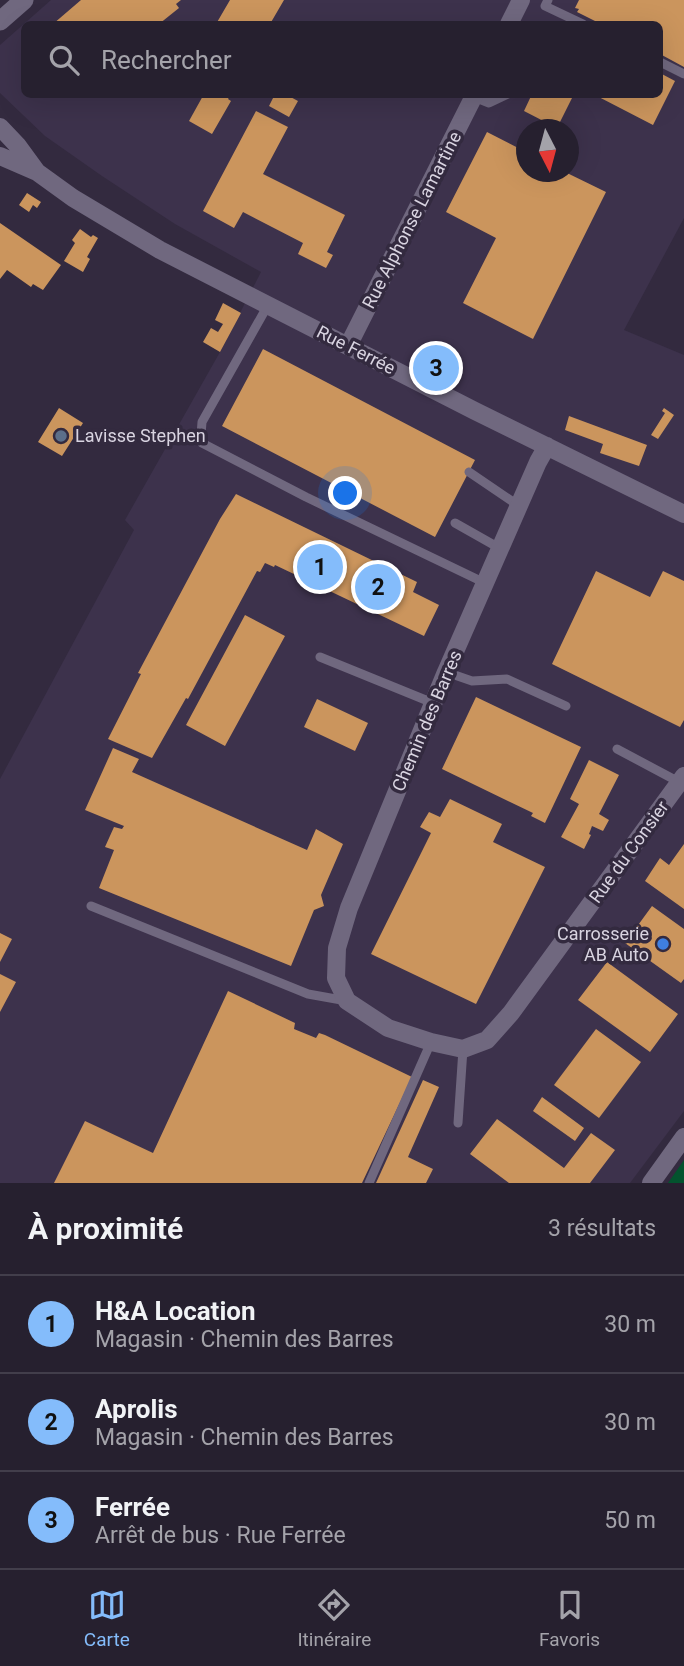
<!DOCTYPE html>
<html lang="fr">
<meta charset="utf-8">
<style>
:root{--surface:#26202f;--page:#2e2837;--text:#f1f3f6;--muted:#a4a3aa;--line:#423e4b;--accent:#84bcfb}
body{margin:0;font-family:Roboto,sans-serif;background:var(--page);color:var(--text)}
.compass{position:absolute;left:516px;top:119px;width:63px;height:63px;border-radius:50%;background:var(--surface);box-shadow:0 7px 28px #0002;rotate:174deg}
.you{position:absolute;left:346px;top:494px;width:24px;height:24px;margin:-18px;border:5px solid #fff;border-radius:50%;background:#1a73e8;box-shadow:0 0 0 10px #1a73e833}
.badge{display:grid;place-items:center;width:46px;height:46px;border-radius:50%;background:var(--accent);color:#111;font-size:23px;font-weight:700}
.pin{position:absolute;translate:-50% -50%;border:4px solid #fff;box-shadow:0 2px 7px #0006}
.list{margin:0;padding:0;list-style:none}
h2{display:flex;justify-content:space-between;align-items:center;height:91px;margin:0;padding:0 28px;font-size:30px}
h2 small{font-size:23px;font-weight:400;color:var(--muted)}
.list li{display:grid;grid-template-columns:46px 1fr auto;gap:21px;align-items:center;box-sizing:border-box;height:98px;padding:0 28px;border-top:2px solid var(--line)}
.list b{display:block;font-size:26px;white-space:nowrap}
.list p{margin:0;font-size:23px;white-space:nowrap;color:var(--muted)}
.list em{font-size:23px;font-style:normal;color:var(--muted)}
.icon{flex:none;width:38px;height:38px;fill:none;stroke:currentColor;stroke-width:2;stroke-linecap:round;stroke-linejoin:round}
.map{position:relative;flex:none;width:684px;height:1183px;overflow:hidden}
.search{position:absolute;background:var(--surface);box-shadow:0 7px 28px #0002;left:21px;right:21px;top:21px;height:77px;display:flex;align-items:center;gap:18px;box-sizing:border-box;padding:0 24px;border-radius:10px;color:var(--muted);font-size:26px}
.sheet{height:385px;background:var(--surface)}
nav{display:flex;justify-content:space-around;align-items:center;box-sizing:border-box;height:98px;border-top:2px solid var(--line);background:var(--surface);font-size:19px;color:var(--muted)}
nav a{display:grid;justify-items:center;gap:4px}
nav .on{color:var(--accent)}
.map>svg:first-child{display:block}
.built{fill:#3d324c;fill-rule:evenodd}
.green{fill:#03532e}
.building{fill:#cb955d}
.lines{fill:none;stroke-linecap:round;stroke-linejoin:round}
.service{stroke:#70687f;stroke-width:9}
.minor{stroke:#70687f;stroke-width:18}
.tertiary{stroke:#70687f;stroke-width:19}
.service-dot{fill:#5c6f8a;stroke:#332a3f;stroke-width:2.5}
.shop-dot{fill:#3f7fe0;stroke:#332a3f;stroke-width:2.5}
.labels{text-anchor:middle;stroke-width:7;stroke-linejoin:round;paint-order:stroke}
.street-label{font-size:18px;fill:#d9d4e1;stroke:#332a3f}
.poi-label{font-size:18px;fill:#d9d4e1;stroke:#332a3f;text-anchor:start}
</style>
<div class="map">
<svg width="684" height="1183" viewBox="0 0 684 1183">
<rect width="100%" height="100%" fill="#332a3f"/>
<path class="built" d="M51 0H684V218L624 330 684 355V1111L630 1183H0V779L134 530 125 520 220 352 261 272 175 224 102 176 45 136 0 93V45ZM24 24H660V94H24ZM526 130H568V172H526Z"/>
<path class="green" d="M684 1160V1183H668Z"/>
<path class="building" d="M81 0H181L176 4 179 8 159 24H53Z
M230 0H284L270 24H216Z
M579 0H684V67L660 54V24H601L577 12 579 9 575 8Z
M660 73 675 81 653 125 593 94H660Z
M204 94H231L228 99 231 101 212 134 189 121Z
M275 94H285L298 101 289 117 269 106Z
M532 94H574L557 128 524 111Z
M256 111 288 127 263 174 345 215 327 252 333 255 326 268 298 254 303 243 243 212 234 228 203 211Z
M487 132 526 152V172H565L606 192 533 339 463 303 496 238 446 212Z
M27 193 41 202 37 208 33 205 29 212 19 205Z
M0 223 61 265 43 290 33 284 31 287 7 270 0 279Z
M80 229 91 237 93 235 98 238 87 257 90 259 83 272 64 261 75 243 72 240Z
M223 303 241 313 220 352 203 342 211 328 218 332 223 324 215 320Z
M263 349 475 460 435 537 222 426Z
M59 408 83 423 62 456 38 442Z
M664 408 674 415 658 439 651 435 665 413 662 411Z
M569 416 647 445 639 466 600 453 603 444 565 430Z
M236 494 417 582 413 592 439 605 424 636 275 565 274 567 265 563 260 572 257 571 188 699 186 698 152 758 108 739 141 674 138 673 220 519Z
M596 571 650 597 663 571 684 581V720L680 727 552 664Z
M245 615 285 636 225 746 186 725Z
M476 697 581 747 545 823 531 816 533 813 442 769Z
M317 699 368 723 355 751 304 727Z
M113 748 139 759 132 772 307 850 316 829 343 844 321 895 324 906 314 910 291 966 99 888 114 850 105 847 114 827 122 829 124 826 85 810Z
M589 760 619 775 599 814 609 820 603 831 592 826 589 834 591 835 584 849 561 837 579 804 570 799Z
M450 799 502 824 493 842 545 867 476 1004 371 954 431 833 420 827 429 812 440 817Z
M684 844V909L645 881 660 858 669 865Z
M652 906 684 929V979L681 983 625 943Z
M0 933 12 939 0 962Z
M607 962 678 1014 650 1052 578 1000Z
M0 974 16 982 0 1012Z
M228 991 295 1023 294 1029 316 1038 319 1033 325 1035 412 1077 362 1183H54L85 1121 153 1153Z
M596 1029 641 1062 599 1118 554 1085Z
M423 1080 439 1087 408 1157 433 1169 426 1183H376Z
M542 1097 584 1128 575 1141 533 1111Z
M497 1119 564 1168 591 1133 615 1150 590 1183H509L470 1154Z"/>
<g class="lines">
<path class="service" d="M548 0 545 6 583 24
M660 62 684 74
M474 97 489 103 508 94
M268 305 202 422 201 435 202 443 306 497 485 583
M469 472 519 506
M455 523 501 549
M320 657 433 703
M446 672 472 681 507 679 566 706
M617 749 679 782
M91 906 308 994 347 1001
M458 1123 463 1049
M369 1183 431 1042"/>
<path class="minor" d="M509 24 521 0
M0 127 18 146 37 172
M0 156 37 172 73 198 160 250 475 411 684 514
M348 346 475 94
M547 446 538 462 446 672 349 908 337 948 336 978 347 1001 388 1028 431 1042 463 1049 487 1040 511 1013 684 776
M651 1183 684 1137"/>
<path class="tertiary" d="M0 21 24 0"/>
</g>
<circle class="service-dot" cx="61" cy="436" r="7"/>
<circle class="shop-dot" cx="663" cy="944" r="7"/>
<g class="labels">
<g class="street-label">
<text transform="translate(412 220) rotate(-63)" y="6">Rue Alphonse Lamartine</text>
<text transform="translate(356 350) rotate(27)" y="6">Rue Ferrée</text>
<text transform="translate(427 721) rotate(-67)" y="6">Chemin des Barres</text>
<text transform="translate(629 852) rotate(-54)" y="6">Rue du Consier</text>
</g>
<g class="poi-label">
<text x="75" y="442">Lavisse Stephen</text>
<text x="649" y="940" text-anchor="end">Carrosserie<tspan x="649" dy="21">AB Auto</tspan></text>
</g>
</g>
</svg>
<svg class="compass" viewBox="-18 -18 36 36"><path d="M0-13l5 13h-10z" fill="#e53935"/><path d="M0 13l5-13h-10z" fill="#a4a3aa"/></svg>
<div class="you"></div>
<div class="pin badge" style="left:320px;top:567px">1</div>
<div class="pin badge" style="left:378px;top:587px">2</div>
<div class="pin badge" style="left:436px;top:368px">3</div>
<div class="search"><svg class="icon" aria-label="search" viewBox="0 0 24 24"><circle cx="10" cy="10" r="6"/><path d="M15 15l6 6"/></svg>Rechercher</div>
</div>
<section class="sheet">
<h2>À proximité<small>3 résultats</small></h2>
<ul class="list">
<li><span class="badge">1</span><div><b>H&amp;A Location</b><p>Magasin · Chemin des Barres</p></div><em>30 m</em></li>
<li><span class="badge">2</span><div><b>Aprolis</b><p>Magasin · Chemin des Barres</p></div><em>30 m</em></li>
<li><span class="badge">3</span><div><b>Ferrée</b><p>Arrêt de bus · Rue Ferrée</p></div><em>50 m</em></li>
</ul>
</section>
<nav>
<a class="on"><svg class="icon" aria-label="map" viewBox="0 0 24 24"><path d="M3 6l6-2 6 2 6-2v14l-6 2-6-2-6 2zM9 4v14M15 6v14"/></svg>Carte</a>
<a><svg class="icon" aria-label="directions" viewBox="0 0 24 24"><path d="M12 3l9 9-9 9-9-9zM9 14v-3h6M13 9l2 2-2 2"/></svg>Itinéraire</a>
<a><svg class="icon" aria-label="saved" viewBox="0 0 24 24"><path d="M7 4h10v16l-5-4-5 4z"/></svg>Favoris</a>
</nav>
